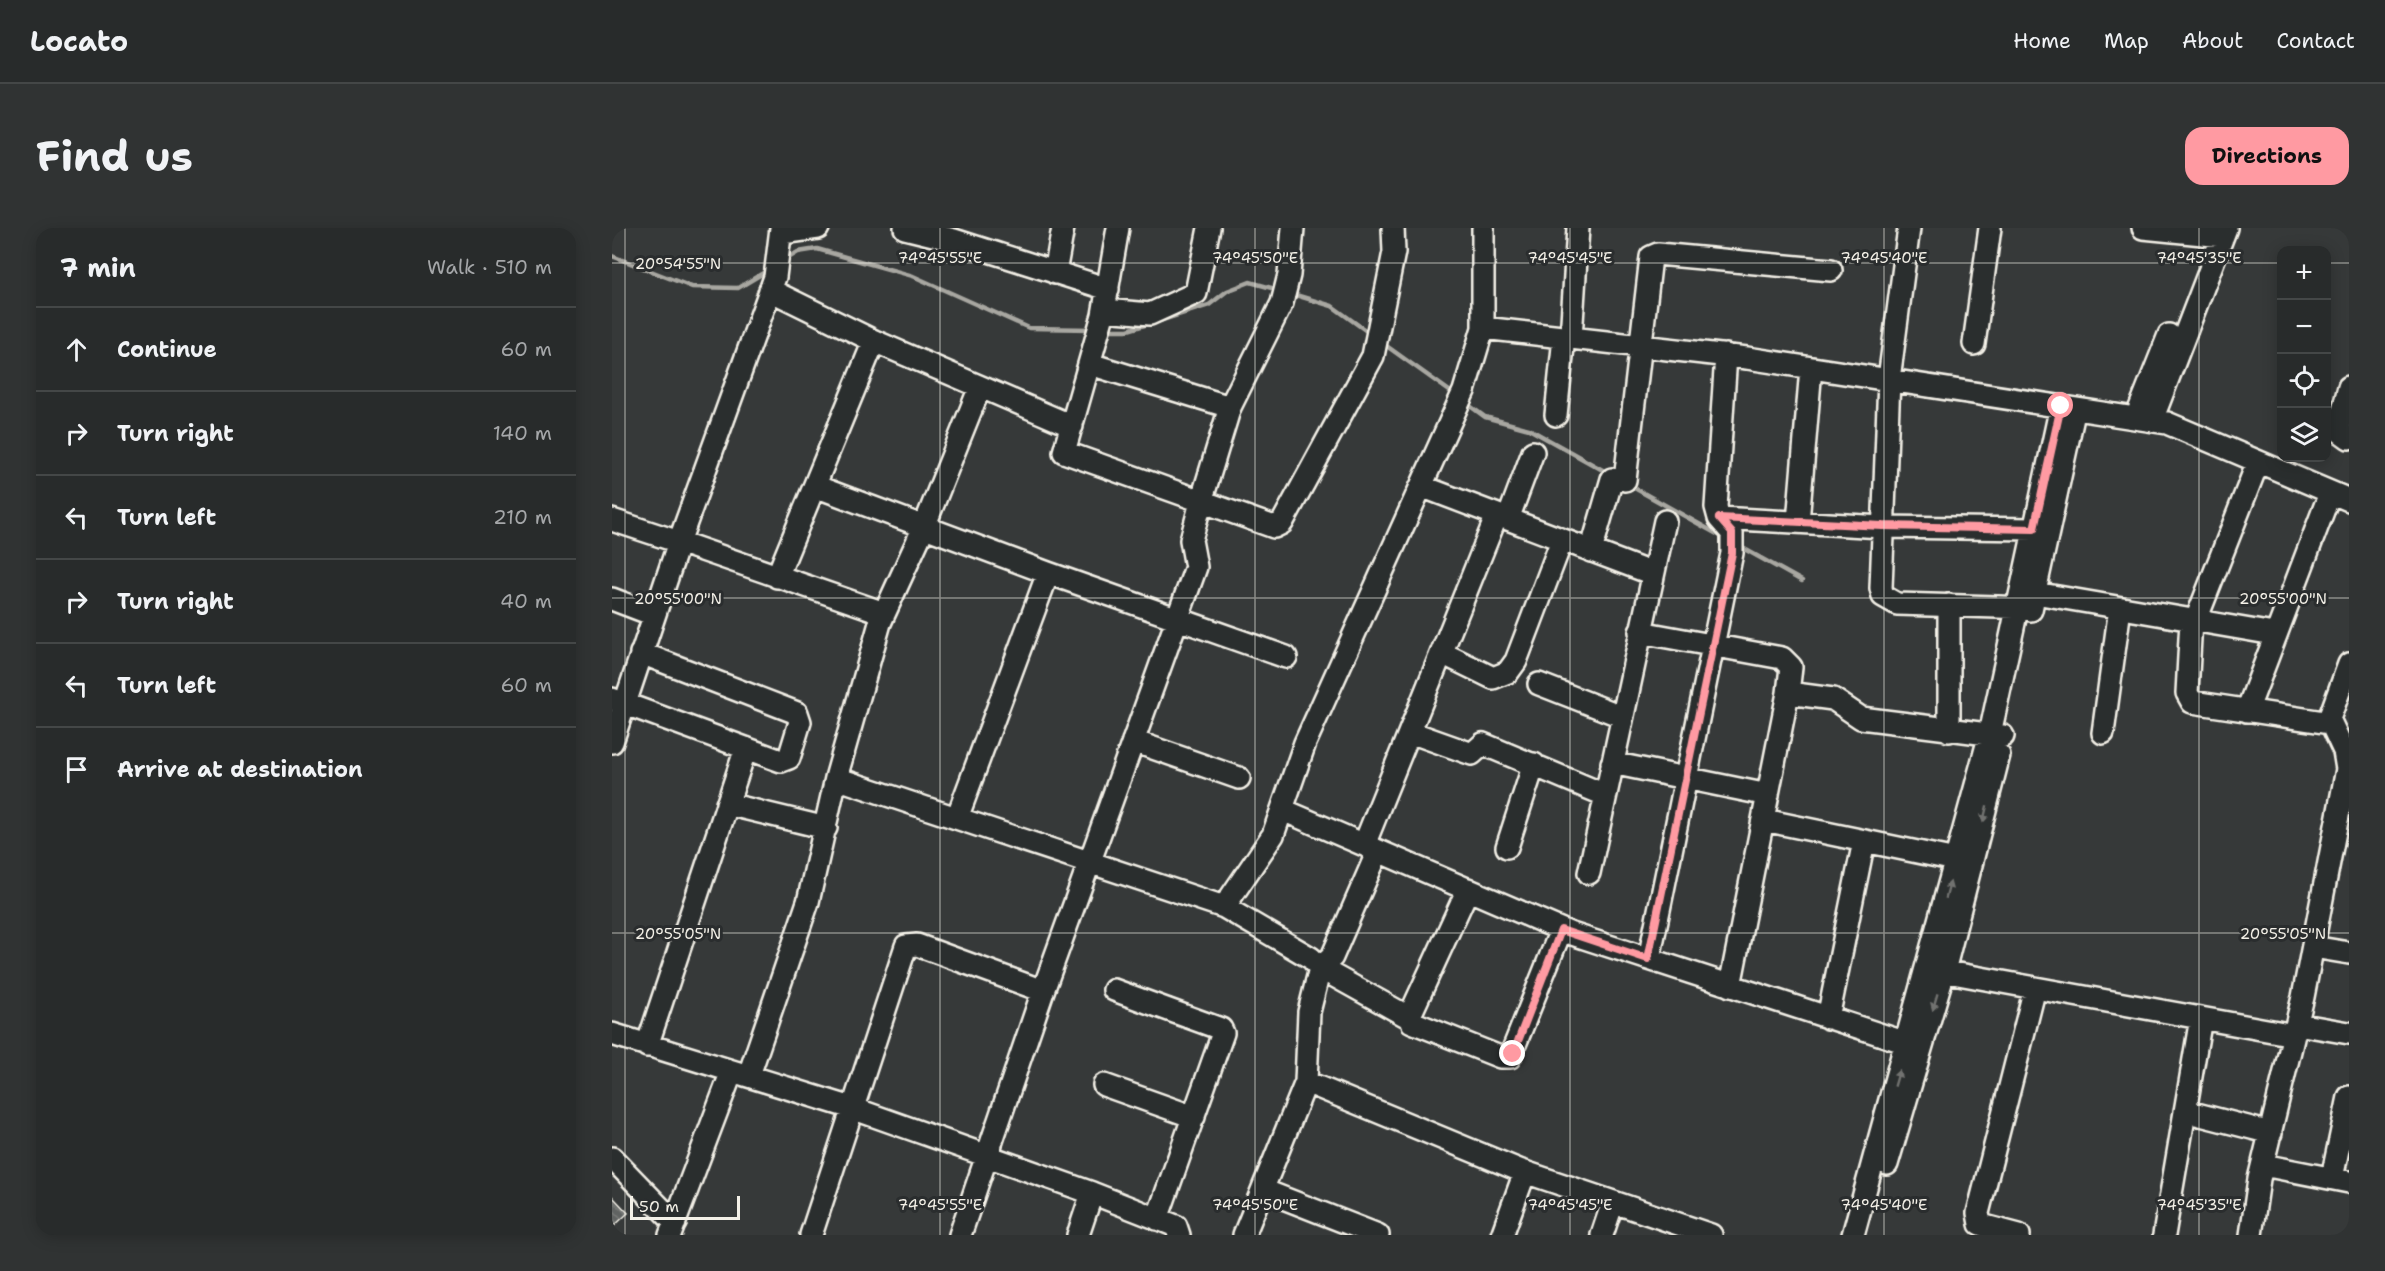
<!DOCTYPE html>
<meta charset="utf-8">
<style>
:root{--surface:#282b2b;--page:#303333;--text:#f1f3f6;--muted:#a5a7a9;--line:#444747;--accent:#ff9aa2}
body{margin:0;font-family:"Shantell Sans",sans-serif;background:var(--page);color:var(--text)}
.controls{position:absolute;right:18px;top:18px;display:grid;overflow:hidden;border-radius:12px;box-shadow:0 3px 15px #0003}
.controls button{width:54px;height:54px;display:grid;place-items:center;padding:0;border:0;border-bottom:2px solid var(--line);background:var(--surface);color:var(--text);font:30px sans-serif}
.scale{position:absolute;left:18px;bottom:15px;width:110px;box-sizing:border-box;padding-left:6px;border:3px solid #f4f1e8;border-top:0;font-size:16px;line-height:21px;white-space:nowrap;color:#f4f1e8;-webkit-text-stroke:4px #2a2d2e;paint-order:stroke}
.stop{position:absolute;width:18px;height:18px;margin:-14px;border:4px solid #ff9aa2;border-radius:50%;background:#fff}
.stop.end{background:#ff9aa2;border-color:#fff;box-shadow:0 2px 6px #0008}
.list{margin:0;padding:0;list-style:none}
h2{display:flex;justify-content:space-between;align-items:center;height:78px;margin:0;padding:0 24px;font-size:26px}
h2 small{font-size:20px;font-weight:400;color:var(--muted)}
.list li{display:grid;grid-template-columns:39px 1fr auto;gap:18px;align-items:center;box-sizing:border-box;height:84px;padding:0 24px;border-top:2px solid var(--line)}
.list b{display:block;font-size:22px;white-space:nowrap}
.list em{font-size:20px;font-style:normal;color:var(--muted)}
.icon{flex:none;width:33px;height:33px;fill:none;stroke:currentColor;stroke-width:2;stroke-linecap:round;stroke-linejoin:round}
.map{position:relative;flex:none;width:1737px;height:1007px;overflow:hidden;border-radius:18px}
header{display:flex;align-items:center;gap:36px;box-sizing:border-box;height:84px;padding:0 30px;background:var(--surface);border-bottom:2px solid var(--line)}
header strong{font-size:28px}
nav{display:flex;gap:33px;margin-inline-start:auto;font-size:21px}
.intro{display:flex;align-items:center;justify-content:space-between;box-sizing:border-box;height:144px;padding:0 36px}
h1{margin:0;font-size:42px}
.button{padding:15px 27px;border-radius:18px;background:var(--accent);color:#111;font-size:21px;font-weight:700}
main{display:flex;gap:36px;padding:0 36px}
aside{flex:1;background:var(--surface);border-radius:18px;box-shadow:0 3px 15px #0003}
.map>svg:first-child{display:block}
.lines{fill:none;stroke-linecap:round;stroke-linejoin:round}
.stream{stroke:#a8a7a1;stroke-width:4.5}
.building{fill:url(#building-back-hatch);stroke:#f4f1e8;stroke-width:1.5}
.minor-casing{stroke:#f4f1e8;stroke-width:26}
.minor{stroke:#2a2d2e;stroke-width:21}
.oneway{fill:#71726f}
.route{stroke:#ff9aa2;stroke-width:8}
.ticks{fill:none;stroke:#f4f1e8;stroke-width:1.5;stroke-opacity:0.45}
.ticks-label{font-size:15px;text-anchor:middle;fill:#f4f1e8;stroke:#2a2d2e;stroke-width:6;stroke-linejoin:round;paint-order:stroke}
</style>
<header>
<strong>Locato</strong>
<nav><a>Home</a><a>Map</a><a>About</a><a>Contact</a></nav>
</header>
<div class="intro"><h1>Find us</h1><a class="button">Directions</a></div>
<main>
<aside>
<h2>7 min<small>Walk · 510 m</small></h2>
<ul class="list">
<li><svg class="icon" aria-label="ahead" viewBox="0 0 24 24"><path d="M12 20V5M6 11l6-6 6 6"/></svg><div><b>Continue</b></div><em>60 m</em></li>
<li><svg class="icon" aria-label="right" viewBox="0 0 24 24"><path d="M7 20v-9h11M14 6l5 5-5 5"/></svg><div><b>Turn right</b></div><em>140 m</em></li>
<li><svg class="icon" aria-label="left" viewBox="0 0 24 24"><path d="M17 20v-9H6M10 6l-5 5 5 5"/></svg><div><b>Turn left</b></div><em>210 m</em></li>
<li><svg class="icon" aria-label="right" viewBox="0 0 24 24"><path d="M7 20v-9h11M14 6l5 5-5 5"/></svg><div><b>Turn right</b></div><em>40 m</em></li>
<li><svg class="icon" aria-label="left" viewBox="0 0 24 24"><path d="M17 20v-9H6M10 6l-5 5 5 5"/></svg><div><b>Turn left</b></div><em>60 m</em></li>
<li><svg class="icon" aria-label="arrive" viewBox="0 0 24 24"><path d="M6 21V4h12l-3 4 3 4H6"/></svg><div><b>Arrive at destination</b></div></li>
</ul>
</aside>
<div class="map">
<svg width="1737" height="1007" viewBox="0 0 1737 1007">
<defs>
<pattern id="building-back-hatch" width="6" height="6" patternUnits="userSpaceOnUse" patternTransform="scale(1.5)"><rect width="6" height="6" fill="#616362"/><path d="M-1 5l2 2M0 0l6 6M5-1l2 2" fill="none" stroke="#787a78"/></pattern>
</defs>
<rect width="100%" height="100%" fill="#363939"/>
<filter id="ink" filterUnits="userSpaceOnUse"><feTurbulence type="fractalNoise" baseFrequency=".0167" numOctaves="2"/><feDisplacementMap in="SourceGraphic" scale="12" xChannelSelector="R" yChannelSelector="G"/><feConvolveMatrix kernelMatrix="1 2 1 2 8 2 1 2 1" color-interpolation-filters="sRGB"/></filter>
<g filter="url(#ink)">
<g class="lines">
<path class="stream" d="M0 28 80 59 126 60 158 41
M173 32 186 24 205 21 301 48 417 100 480 101
M677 65 720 78 760 107
M547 93 597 77 615 63 638 54 667 62
M492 102H516L539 95
M769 114 843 167
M854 175 873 189 917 201 996 245
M1017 257 1114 311
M1127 318 1190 353"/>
</g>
<path class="building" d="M0 968 16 985 0 1000Z"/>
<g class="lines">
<defs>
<path id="minor" d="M169 0 163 49 67 314 272 385
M293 0 342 12 496 61
M506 0 491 87 452 224 662 299 670 295 761 128 782 24 781 0
M1297 0 1277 151 1269 360 1271 368 1285 376 1419 380
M1531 0 1611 8
M170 5 206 0
M443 45 451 0
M158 62 262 113 460 198
M492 82 538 86 584 65 597 0
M871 100 1135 130 1555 195 1737 272
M959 110 966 0
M1362 116 1378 0
M478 136 618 179
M1737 159 1726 202 1737 210
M944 187 952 109
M1524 190 1557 107
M1540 192 1614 0
M1013 252 1039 29 1046 26 1219 42
M203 258 436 345 674 429
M809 258 1041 346
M1107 290 1271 299 1422 301
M896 291 921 224
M0 292 67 314 0 514
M1186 294 1199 140
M979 323 1000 251
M165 349 262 113
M1423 365 1662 406
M0 371 42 387
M1337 377V503
M1419 382 1461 189
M1579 392 1575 465 1580 474 1718 495
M1584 392 1646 234
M1028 404 1170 430 1179 439 1176 465 1118 758
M830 425 881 450 896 444 904 433 950 312
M927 456 1009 488
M1176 465 1221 471 1249 490 1391 508
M0 471 169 533 177 530 188 494 185 485 29 425
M1635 483 1718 265
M798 504 860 526 871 516 993 567
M1491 505 1508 380
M521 513 627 550
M1000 535 1156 567
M224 550 612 679 661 607 693 515 852 163 871 100V0
M115 576 214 600
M671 582 957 705 1307 819
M345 590 436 345
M1152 592 1344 632
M752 617 885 287
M895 619 922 536
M766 623 720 729 708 740 798 790
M977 645 1053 293
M856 661 799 785 800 794 888 829H898L949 702
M612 679 699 730 708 740 697 784 694 854 632 1007
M1701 719 1737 725
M1037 731 1120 325V305L1107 290 1104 279 1114 127
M1319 741 1682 807
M502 762 609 801 611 805 545 991
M1216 790 1252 613
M1685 796 1737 805
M0 806 240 880 480 965 466 1007
M35 818 134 520
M137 847 196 674 224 550 268 395 312 299 368 159
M694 854 907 942 1099 1007
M492 857 582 889
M1573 883 1659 905
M0 930 63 995
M1275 936 1332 743 1387 527
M1651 937 1737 954
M1720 950 1737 869
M651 962 766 1007
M480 965 564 998 567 1007
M58 1007 120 843
M199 1007 294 718 305 717 431 763
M348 1007 431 763 584 339 579 312 589 274 618 179 670 75 677 47 681 0
M890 1007 913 944
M990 1007 1001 974
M1241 1007 1378 506 1449 178
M1407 1007 1373 998 1368 996 1366 985 1423 760
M1552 1007 1589 790
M1639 1007 1647 951 1691 769 1735 541 1732 523 1717 491 1737 436"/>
</defs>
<use href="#minor" class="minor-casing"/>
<use href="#minor" class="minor"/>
</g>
<defs><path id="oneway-solid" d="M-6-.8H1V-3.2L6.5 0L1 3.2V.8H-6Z" transform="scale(1.5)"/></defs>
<g class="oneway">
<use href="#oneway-solid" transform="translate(1373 586) rotate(104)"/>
<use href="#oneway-solid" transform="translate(1336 662) rotate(-75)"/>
<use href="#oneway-solid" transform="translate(1323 774) rotate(106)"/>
<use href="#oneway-solid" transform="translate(1285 850) rotate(-74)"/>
</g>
</g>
<g class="lines" filter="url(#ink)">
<path class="route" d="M901 826 949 702 1036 731 1120 325V305L1107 290 1271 298 1422 301 1449 178"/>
</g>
<path class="ticks" d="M13 0V1007M328 0V1007M643 0V1007M958 0V1007M1272 0V1007M1587 0V1007M0 35H1670M1714 35H1737M0 370H1737M0 705H1737"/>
<g class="ticks-label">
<text x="328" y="35">74°45'55"E</text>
<text x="643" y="35">74°45'50"E</text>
<text x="958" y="35">74°45'45"E</text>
<text x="1272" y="35">74°45'40"E</text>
<text x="1587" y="35">74°45'35"E</text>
<text x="66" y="41">20°54'55"N</text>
<text x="1671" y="376">20°55'00"N</text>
<text x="66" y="376">20°55'00"N</text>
<text x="1671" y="711">20°55'05"N</text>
<text x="66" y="711">20°55'05"N</text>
<text x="328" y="982">74°45'55"E</text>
<text x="643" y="982">74°45'50"E</text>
<text x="958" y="982">74°45'45"E</text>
<text x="1272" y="982">74°45'40"E</text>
<text x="1587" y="982">74°45'35"E</text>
</g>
</svg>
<div class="controls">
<button>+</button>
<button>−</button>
<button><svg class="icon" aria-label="locate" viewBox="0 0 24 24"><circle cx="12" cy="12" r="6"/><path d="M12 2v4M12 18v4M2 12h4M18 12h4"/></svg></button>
<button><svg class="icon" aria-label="layers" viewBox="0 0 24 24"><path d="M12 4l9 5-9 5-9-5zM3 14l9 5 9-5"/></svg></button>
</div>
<div class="scale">50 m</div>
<div class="stop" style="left:1449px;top:178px"></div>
<div class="stop end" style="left:901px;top:826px"></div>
</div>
</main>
